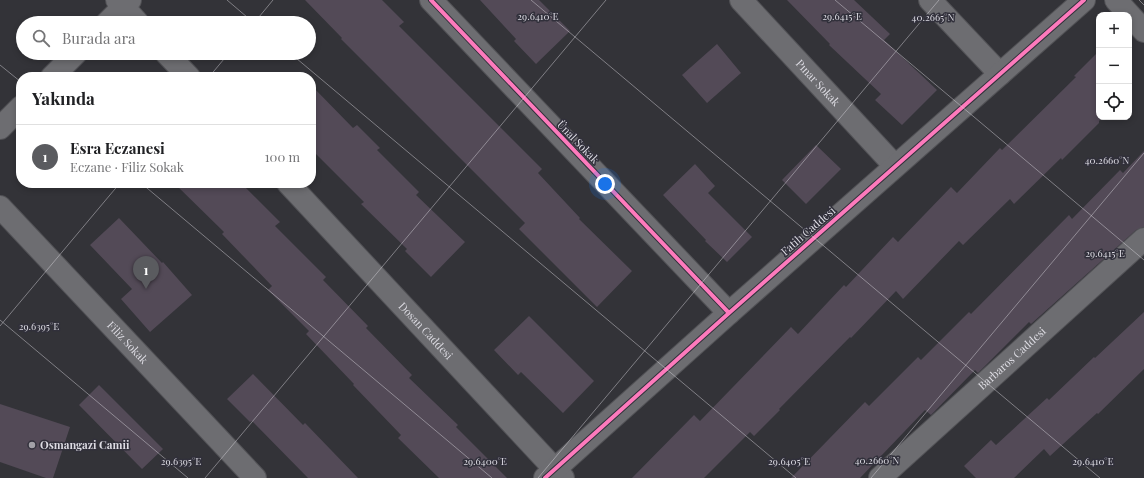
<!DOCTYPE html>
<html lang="tr">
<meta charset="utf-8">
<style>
:root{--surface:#fff;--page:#f6f6f6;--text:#202124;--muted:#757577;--line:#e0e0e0;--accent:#5a5b5f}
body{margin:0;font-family:"Playfair Display",serif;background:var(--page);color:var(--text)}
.controls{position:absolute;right:12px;top:12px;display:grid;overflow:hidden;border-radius:8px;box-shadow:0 2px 6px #0003}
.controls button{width:36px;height:36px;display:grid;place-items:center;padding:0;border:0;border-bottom:1px solid var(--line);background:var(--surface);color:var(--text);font:20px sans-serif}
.you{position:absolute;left:605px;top:184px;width:14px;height:14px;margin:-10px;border:3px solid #fff;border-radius:50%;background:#1a73e8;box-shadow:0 0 0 6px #1a73e833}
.badge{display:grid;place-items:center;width:26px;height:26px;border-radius:50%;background:var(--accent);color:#fff;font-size:13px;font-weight:700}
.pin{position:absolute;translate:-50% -33px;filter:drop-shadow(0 1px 2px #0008)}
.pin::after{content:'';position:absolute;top:21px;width:14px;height:12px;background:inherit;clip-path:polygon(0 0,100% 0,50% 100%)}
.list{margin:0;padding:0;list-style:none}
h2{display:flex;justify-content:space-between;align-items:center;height:52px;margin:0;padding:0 16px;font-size:17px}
h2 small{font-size:13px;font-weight:400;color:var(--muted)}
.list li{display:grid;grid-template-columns:26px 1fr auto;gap:12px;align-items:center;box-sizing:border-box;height:64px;padding:0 16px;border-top:1px solid var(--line)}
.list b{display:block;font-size:15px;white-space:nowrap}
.list p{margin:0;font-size:13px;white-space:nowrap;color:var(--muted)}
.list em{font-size:13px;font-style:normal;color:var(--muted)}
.icon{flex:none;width:22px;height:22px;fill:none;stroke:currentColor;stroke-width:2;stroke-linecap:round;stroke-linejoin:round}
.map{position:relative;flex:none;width:1144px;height:478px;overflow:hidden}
.search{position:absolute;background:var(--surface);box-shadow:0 2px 6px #0003;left:16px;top:16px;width:300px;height:44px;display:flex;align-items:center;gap:10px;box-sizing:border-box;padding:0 14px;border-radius:22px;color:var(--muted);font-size:15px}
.panel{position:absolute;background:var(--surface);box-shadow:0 2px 6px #0003;left:16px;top:72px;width:300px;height:116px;border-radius:16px}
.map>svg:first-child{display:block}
.building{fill:#534a57}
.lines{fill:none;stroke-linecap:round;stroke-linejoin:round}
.street-casing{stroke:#525256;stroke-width:24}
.street{stroke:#6d6d71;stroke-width:22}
.cycleway-casing{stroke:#31303b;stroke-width:6}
.cycleway{stroke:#fd7abc;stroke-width:4}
.ticks{fill:none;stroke:#dddce3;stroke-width:1;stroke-opacity:0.45}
.poi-dot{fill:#a2a1a7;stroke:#31303b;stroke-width:1.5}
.labels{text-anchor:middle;stroke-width:3;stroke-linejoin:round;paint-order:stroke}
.street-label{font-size:11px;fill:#dddce3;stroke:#31303b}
.poi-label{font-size:11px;font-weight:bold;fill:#dddce3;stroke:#31303b;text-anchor:start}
.ticks-label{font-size:10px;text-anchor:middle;fill:#dddce3;stroke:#31303b;stroke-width:3;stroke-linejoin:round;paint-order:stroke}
</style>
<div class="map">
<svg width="1144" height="478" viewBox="0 0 1144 478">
<rect width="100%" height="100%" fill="#333338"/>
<path class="building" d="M305 0H382L404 22 399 26 542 169 538 173 580 218 579 219 632 271 597 307 519 229 525 223 341 39 342 38Z
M480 0H539L570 31 536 64 514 41 516 39Z
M787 0H854L890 34 884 40 937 90 902 125 875 100 881 94 829 45 830 44Z
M717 44 741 73 707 103 682 75Z
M1097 53 1099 55V117H1103L1099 121V123L1062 160 1061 158 1014 204 1010 199 963 245 959 241 903 299 896 291 851 338 850 337 779 409 780 410 754 436 750 432 704 478H632L694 415 700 421 791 327 798 334 844 285 846 287 893 237 898 242 951 187 957 193 1000 148 1002 150 1076 77 1074 76Z
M311 85 353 128 357 125 380 148 377 150 419 192 416 195 465 242 431 277 405 251 407 249 361 204 364 202 311 149Z
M816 145 841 169 806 204 782 180Z
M1144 151V227L1136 230 1031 324 1029 322 978 373 975 370 931 415 925 410 860 478H791L865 402 869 406 918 357 921 360 969 312 971 314 1069 215 1072 219 1120 170 1123 173Z
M695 164 715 186 708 193 752 237 727 262 705 241 706 240 663 195Z
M174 183H241L280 222 275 226 326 277 323 280 368 326 366 328 412 375 409 378 458 425 456 427 507 478H439L398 438 401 435 353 385 354 384 306 334 309 331 268 290 272 286 222 234 224 232Z
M119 218 162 263 163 262 192 295 150 332 121 299 132 289 90 245Z
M1144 312V369L1098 414 1097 413 1050 456 1044 449 1014 478H976L964 466 991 440 996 445 1047 398 1049 400 1094 357 1095 358Z
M529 316 594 381 563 413 521 372 518 375 494 350Z
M253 374 303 425 305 423 358 478H308L252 421 250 422 227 399Z
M99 385 163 449 142 469 79 405Z
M0 404 70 427 53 478H46L0 462Z"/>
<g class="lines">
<defs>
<g id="street">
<path d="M117 0 138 23"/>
<path d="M431 0 729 313"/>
<path id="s1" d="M741 0 895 166"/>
<path d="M930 0 1000 74"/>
<path d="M1116 0 1144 31"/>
<path d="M107 23 130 0"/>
<path d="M166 53 189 77"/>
<path d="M52 77 76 53"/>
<path d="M0 128 21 107"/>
<path id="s2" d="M288 183 563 478"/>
<path id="s3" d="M0 207 255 478"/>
<path d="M545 478 729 313 1084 0"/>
<path id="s4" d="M880 478 1144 239"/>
</g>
</defs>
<use href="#street" class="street-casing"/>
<use href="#street" class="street"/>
<defs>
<path id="cycleway" d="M431 0 729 313
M545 478 729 313 1084 0"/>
</defs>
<use href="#cycleway" class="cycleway-casing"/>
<use href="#cycleway" class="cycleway"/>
</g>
<path class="ticks" d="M227 0 254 23M531 0 1100 478M835 0 1144 260M1139 0 1144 5M254 23 273 0M290 53 796 478M0 65 21 82M209 77 229 53M141 183 492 478M0 320 188 478M0 326 120 183M205 478 606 0M538 478 939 0M871 478 1144 153"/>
<circle class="poi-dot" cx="32" cy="445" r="4"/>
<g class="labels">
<g class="street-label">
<text dy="4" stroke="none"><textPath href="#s1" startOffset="113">Pınar Sokak</textPath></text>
<text transform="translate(578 142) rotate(46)" y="4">Ünal Sokak</text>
<text transform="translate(808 231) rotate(-41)" y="4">Fatih Caddesi</text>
<text dy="4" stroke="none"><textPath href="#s2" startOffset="202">Dosan Caddesi</textPath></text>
<text dy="4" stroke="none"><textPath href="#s3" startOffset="186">Filiz Sokak</textPath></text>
<text dy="4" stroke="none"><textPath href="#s4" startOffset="178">Barbaros Caddesi</textPath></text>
</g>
<g class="poi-label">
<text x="40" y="449">Osmangazi Camii</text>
</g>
</g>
<g class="ticks-label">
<text x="538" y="20">29.6410°E</text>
<text x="842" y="20">29.6415°E</text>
<text x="933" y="21">40.2665°N</text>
<text x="1107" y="164">40.2660°N</text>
<text x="1105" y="257">29.6415°E</text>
<text x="39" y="330">29.6395°E</text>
<text x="877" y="464">40.2660°N</text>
<text x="181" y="465">29.6395°E</text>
<text x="485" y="465">29.6400°E</text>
<text x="789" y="465">29.6405°E</text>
<text x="1093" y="465">29.6410°E</text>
</g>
</svg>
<div class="controls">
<button>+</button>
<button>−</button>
<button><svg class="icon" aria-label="locate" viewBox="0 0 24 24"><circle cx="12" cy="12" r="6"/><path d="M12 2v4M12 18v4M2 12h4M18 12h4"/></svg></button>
</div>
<div class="you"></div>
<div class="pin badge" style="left:146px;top:289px">1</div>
<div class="search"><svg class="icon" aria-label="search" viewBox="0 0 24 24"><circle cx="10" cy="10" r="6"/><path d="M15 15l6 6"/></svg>Burada ara</div>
<section class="panel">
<h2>Yakında<small></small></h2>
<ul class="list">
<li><span class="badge">1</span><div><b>Esra Eczanesi</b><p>Eczane · Filiz Sokak</p></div><em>100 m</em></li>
</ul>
</section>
</div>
